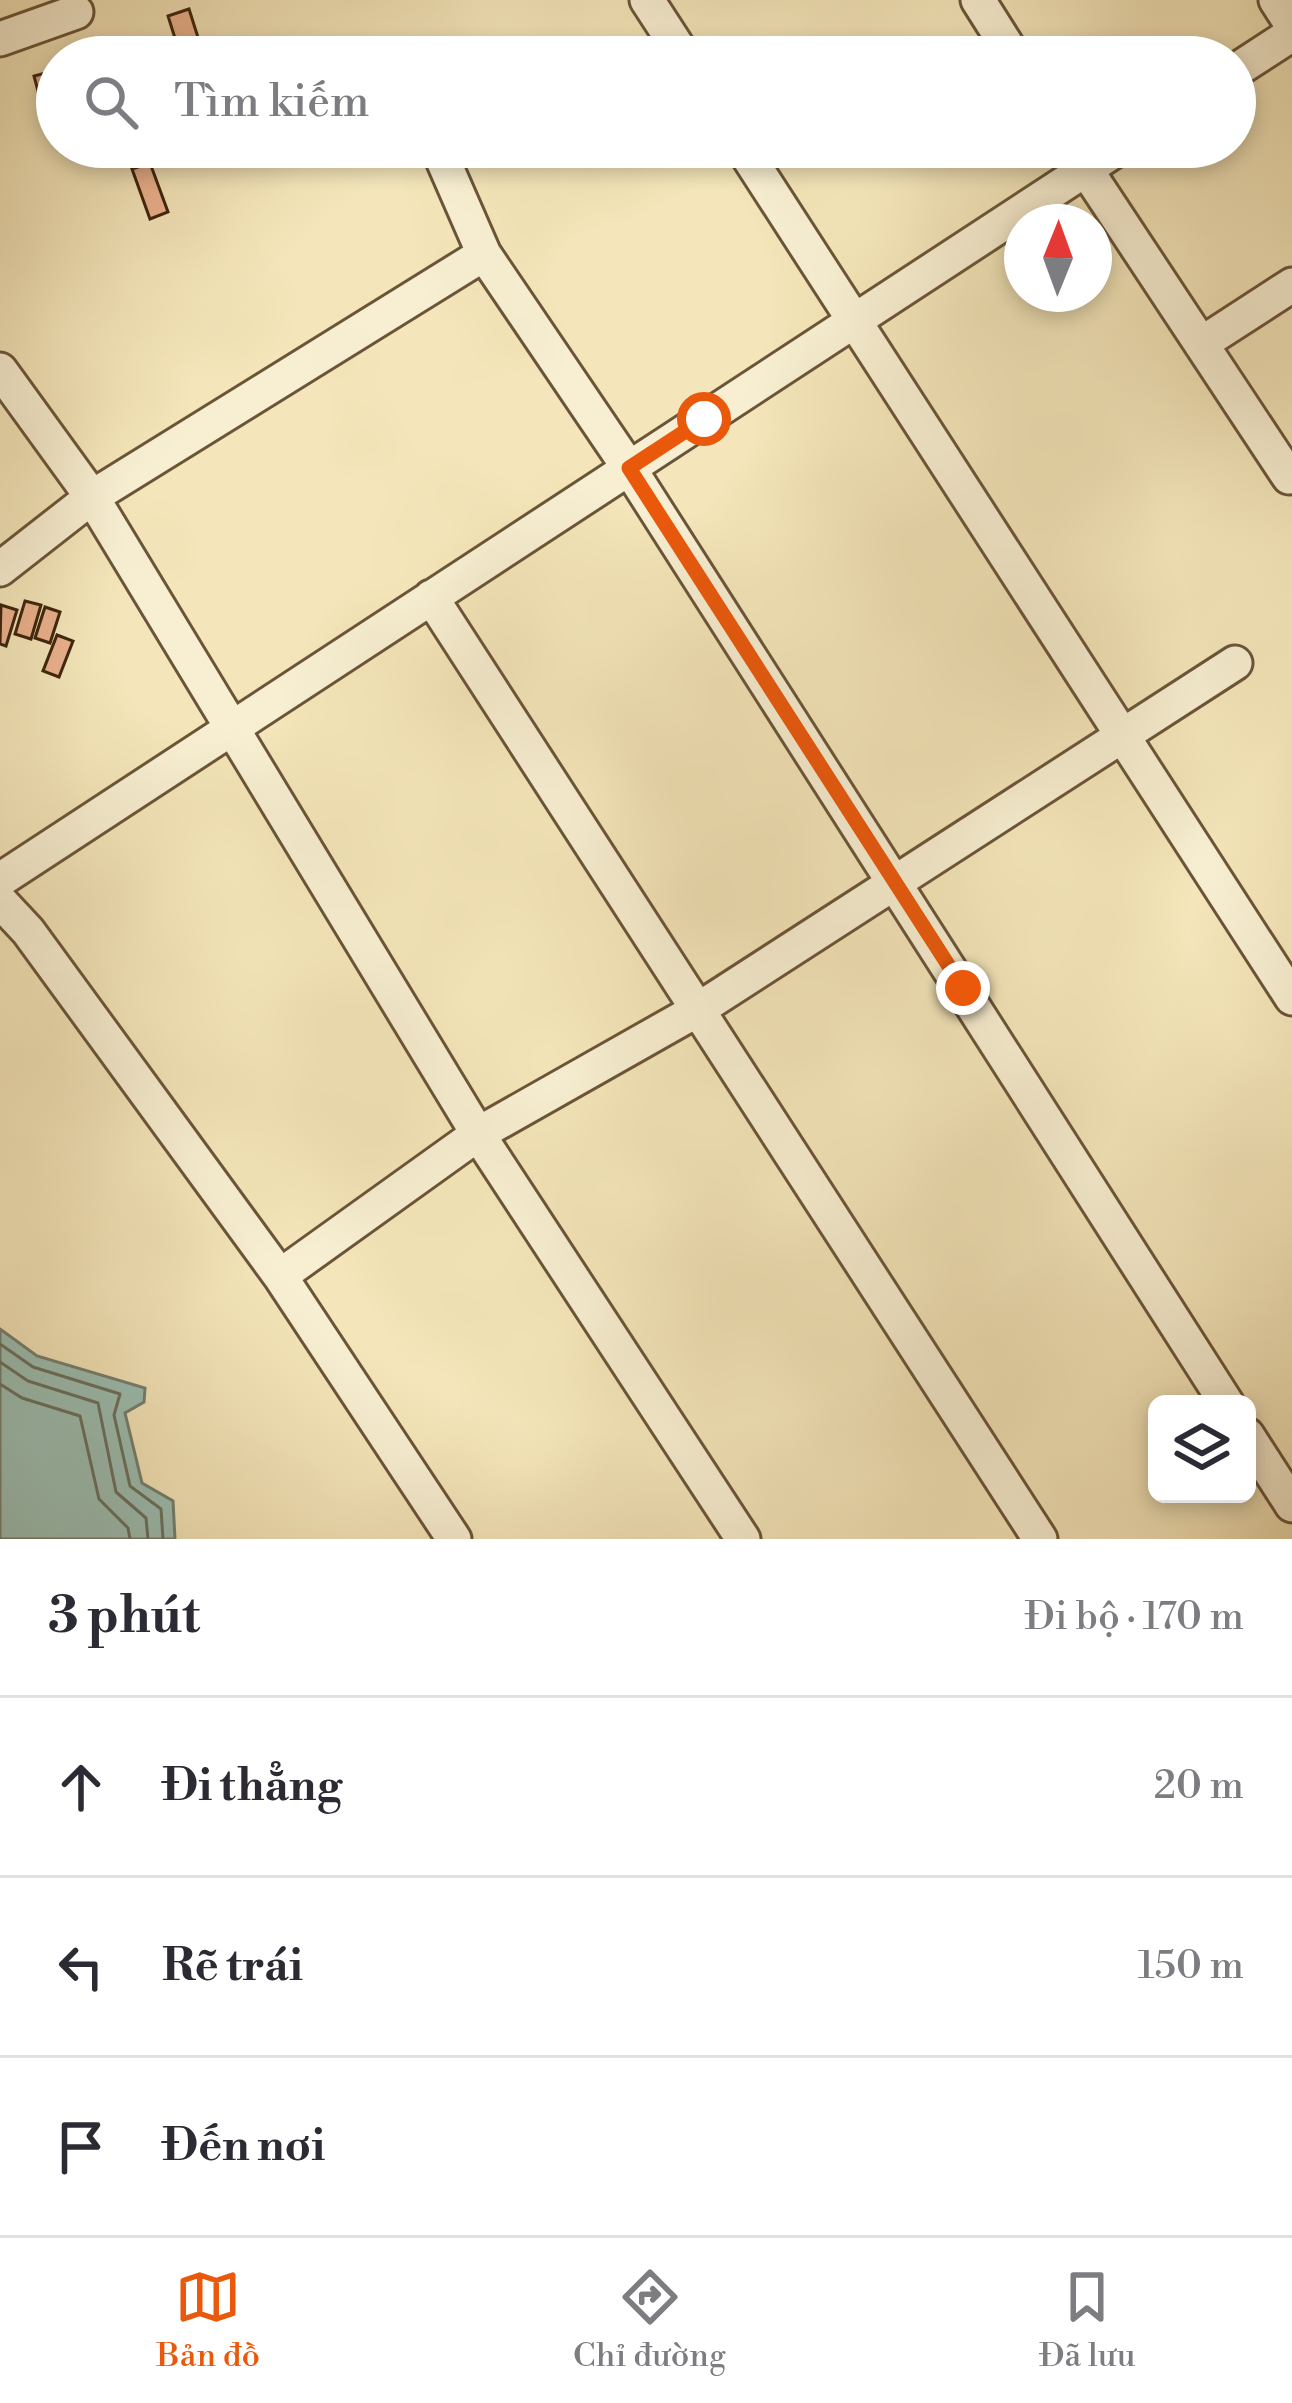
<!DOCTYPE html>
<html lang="vi">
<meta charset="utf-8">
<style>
:root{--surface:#fff;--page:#f7f7f7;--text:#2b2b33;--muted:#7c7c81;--line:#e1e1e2;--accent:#ea580c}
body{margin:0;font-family:"Libre Bodoni",serif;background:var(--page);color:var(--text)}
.controls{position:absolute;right:36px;bottom:36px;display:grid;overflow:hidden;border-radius:18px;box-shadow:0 6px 18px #0003}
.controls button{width:108px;height:108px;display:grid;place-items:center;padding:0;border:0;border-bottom:3px solid var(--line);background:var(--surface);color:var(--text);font:60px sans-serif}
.compass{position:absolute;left:1004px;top:204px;width:108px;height:108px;border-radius:50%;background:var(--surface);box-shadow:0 6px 18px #0003;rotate:1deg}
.stop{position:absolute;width:36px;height:36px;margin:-27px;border:9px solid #ea580c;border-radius:50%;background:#fff}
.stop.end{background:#ea580c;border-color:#fff;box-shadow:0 3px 12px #0008}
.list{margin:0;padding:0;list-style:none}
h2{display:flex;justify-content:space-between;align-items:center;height:156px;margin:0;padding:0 48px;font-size:51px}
h2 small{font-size:39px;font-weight:400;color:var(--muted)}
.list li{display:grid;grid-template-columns:78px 1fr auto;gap:36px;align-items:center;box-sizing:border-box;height:180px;padding:0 48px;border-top:3px solid var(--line)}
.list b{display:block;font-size:45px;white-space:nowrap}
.list em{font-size:39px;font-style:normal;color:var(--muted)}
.icon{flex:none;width:66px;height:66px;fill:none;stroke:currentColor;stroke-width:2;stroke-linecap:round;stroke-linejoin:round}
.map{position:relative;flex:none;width:1292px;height:1539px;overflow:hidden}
.search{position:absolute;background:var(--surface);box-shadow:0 6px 18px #0003;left:36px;right:36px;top:36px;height:132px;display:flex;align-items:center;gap:30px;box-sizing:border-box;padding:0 42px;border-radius:66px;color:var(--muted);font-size:45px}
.sheet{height:696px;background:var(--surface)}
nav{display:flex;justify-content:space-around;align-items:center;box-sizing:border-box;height:168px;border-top:3px solid var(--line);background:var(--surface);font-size:33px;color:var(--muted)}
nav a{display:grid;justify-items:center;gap:6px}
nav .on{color:var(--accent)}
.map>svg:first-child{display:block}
.water{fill:#9cbfb3;stroke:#768171;stroke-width:3}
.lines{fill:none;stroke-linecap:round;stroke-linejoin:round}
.shore{stroke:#6c7260;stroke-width:3}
.building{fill:#ebb28e;stroke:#3d250d;stroke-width:3}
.street-casing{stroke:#6b5538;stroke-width:39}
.street{stroke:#f8efd2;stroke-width:33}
.route{stroke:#ea580c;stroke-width:15}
</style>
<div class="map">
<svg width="1292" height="1539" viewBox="0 0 1292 1539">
<rect width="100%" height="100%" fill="#f4e6ba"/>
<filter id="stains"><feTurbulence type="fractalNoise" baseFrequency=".00167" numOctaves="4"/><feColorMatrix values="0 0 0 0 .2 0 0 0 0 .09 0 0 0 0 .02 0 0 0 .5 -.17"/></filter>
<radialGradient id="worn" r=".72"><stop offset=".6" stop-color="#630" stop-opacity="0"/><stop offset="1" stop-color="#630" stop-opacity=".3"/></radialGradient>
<path class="water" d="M0 1329 37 1356 145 1388 144 1402 125 1413 142 1483 173 1501 175 1539H0Z"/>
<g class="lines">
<path class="shore" d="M0 1344 33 1367 120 1394 114 1415 130 1486 161 1509 163 1539
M0 1362 28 1381 98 1403 116 1492 146 1518 148 1539
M0 1384 22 1398 80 1416 99 1499 128 1528 130 1539"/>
</g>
<path class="building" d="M189 9 201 47 180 54 168 16Z
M57 70V102L42 106 34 76Z
M150 163 168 212 150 219 132 169Z
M25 601 41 605 31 639 15 634Z
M1 605 17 610 6 646 0 644Z
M45 607 60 612 50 643 35 638Z
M57 635 73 641 59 677 43 671Z"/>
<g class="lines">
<defs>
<path id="street" d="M647 0 684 57
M978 0 1014 57
M1276 0 1292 25
M0 39 76 12
M1235 71 1292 34
M742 147 1292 998
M1071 147 1289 477
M439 151 484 254 629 468 1227 1404
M1201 344 1292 285
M0 370 92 497 478 1134 743 1539
M0 569 92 497 484 254
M431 597 1040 1539
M0 880 1120 147
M0 901 28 931 280 1276 454 1539
M280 1276 478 1134 699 1009 1235 663
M1247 1435 1292 1505"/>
</defs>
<use href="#street" class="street-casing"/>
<use href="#street" class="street"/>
</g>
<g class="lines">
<path class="route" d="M704 419 629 468 963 988"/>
</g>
<rect width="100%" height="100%" filter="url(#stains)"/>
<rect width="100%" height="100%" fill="url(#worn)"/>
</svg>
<div class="controls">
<button><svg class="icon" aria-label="layers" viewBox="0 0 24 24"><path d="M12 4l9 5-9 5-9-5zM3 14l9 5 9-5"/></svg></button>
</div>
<svg class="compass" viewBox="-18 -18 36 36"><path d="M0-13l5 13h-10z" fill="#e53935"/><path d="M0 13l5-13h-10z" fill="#7c7c81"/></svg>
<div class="stop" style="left:704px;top:419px"></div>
<div class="stop end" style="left:963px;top:988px"></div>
<div class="search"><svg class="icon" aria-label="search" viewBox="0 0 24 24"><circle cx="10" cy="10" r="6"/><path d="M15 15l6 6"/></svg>Tìm kiếm</div>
</div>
<section class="sheet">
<h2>3 phút<small>Đi bộ · 170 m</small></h2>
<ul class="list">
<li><svg class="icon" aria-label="ahead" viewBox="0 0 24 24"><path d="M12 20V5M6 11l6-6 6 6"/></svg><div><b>Đi thẳng</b></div><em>20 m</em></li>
<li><svg class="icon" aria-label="left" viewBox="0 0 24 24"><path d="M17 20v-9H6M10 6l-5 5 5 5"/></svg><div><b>Rẽ trái</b></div><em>150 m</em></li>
<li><svg class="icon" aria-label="arrive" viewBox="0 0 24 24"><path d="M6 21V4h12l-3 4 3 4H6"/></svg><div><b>Đến nơi</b></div></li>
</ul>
</section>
<nav>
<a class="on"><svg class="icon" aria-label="map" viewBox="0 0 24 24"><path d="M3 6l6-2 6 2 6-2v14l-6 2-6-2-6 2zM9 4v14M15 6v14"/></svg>Bản đồ</a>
<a><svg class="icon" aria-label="directions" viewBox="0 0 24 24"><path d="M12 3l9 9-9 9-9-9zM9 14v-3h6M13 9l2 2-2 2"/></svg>Chỉ đường</a>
<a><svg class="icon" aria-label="saved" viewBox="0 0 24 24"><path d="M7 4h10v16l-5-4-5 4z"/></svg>Đã lưu</a>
</nav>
